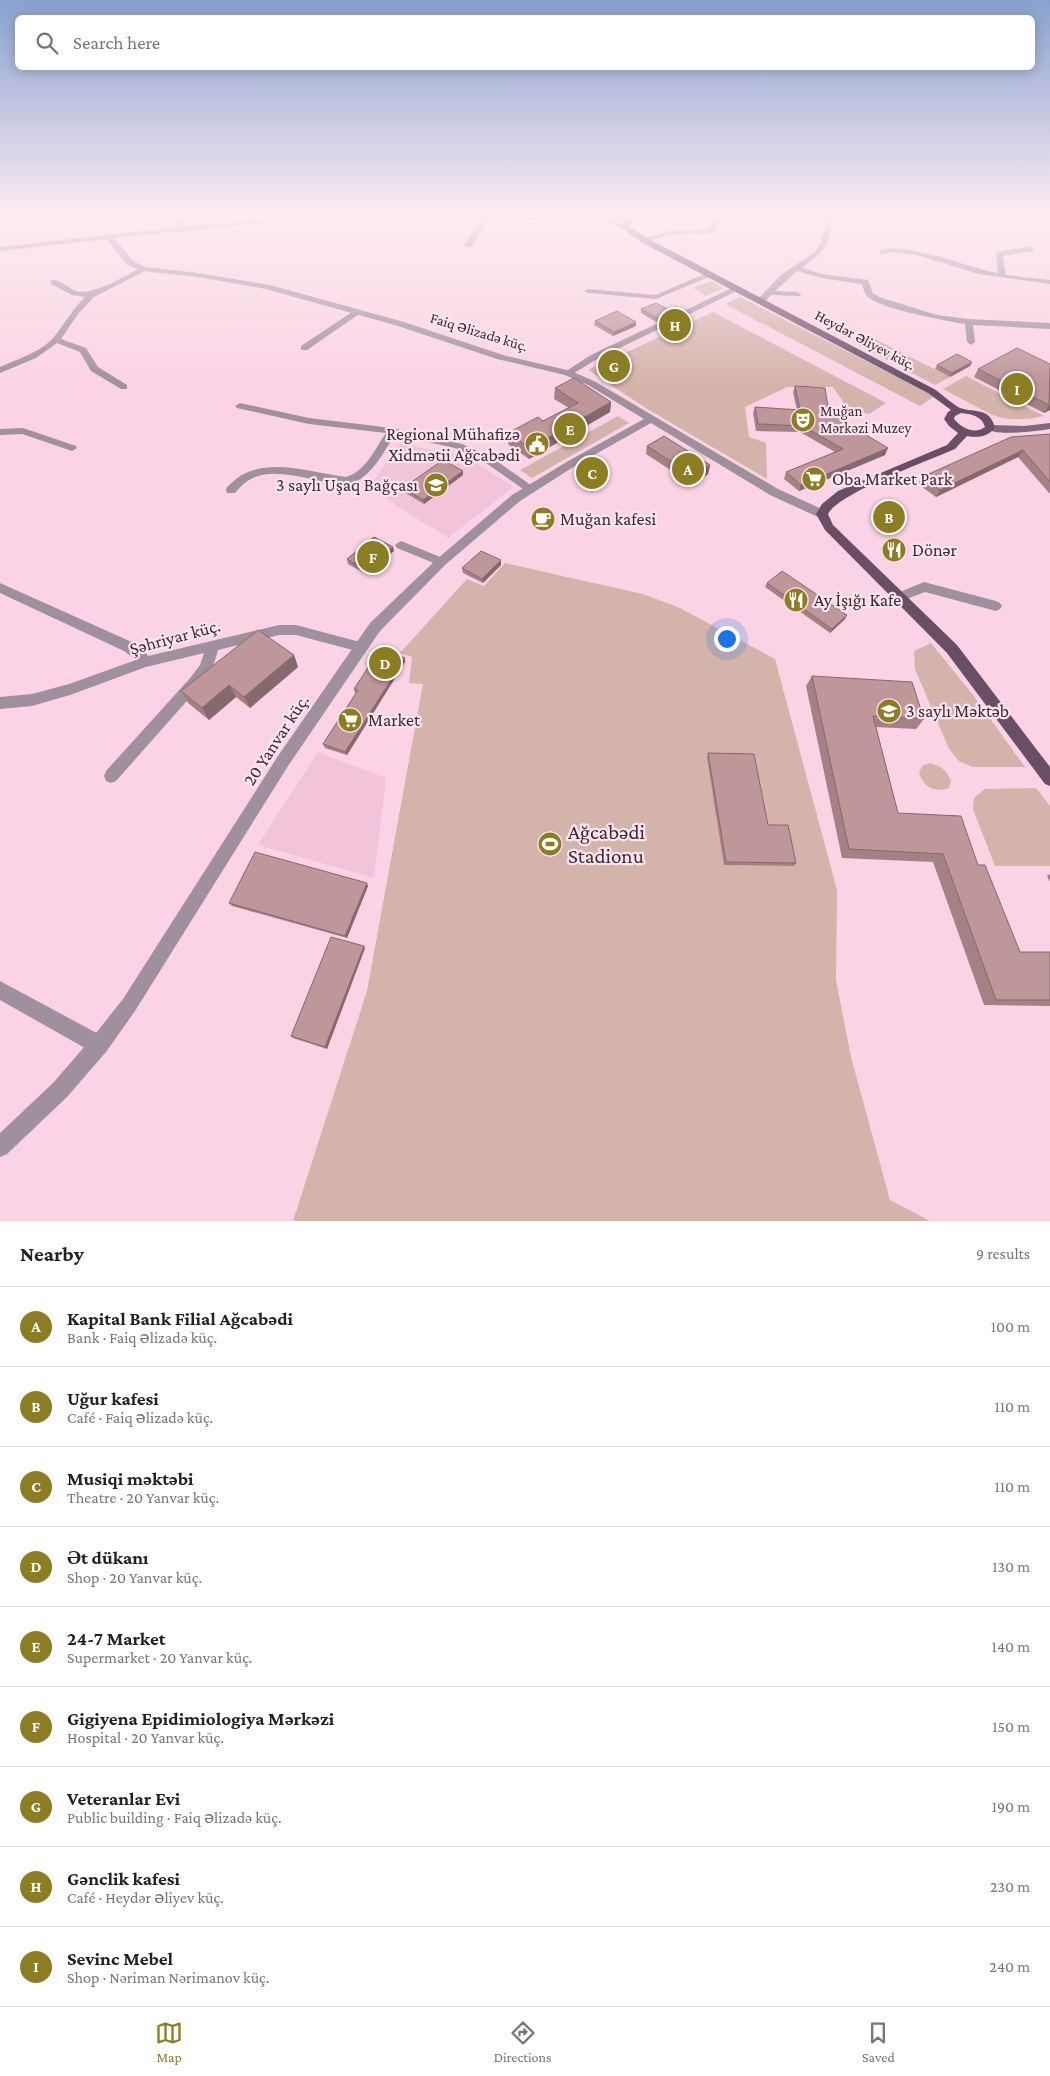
<!DOCTYPE html>
<meta charset="utf-8">
<style>
:root{--surface:#fff;--page:#f6f6f6;--text:#222;--muted:#767676;--line:#e0e0e0;--accent:#8c7d23}
body{margin:0;font-family:"Crimson Pro",serif;background:var(--page);color:var(--text)}
.you{position:absolute;left:726px;top:638px;width:18px;height:18px;margin:-12px;border:4px solid #fff;border-radius:50%;background:#1a73e8;box-shadow:0 0 0 8px #1a73e833}
.badge{display:grid;place-items:center;width:32px;height:32px;border-radius:50%;background:var(--accent);color:#fff;font-size:16px;font-weight:700}
.pin{position:absolute;translate:-50% -50%;border:2px solid #fff;box-shadow:0 1px 5px #0006}
.list{margin:0;padding:0;list-style:none}
h2{display:flex;justify-content:space-between;align-items:center;height:65px;margin:0;padding:0 20px;font-size:21px}
h2 small{font-size:16px;font-weight:400;color:var(--muted)}
.list li{display:grid;grid-template-columns:32px 1fr auto;gap:15px;align-items:center;box-sizing:border-box;height:80px;padding:0 20px;border-top:1px solid var(--line)}
.list b{display:block;font-size:19px;white-space:nowrap}
.list p{margin:0;font-size:16px;white-space:nowrap;color:var(--muted)}
.list em{font-size:16px;font-style:normal;color:var(--muted)}
.icon{flex:none;width:28px;height:28px;fill:none;stroke:currentColor;stroke-width:2;stroke-linecap:round;stroke-linejoin:round}
.map{position:relative;flex:none;width:1050px;height:1221px;overflow:hidden}
.search{position:absolute;background:var(--surface);box-shadow:0 2px 12px #0003;left:15px;right:15px;top:15px;height:55px;display:flex;align-items:center;gap:12px;box-sizing:border-box;padding:0 18px;border-radius:8px;color:var(--muted);font-size:19px}
.sheet{height:785px;background:var(--surface)}
nav{display:flex;justify-content:space-around;align-items:center;box-sizing:border-box;height:70px;border-top:1px solid var(--line);background:var(--surface);font-size:14px;color:var(--muted)}
nav a{display:grid;justify-items:center;gap:2px}
nav .on{color:var(--accent)}
.map>svg:first-child{display:block}
.built{fill:#f3c4d9}
.green{fill:#d4b3ab}
.lines{fill:none;stroke-linecap:round;stroke-linejoin:round}
.minor{fill:#9f909d;fill-rule:evenodd}
.tertiary{fill:#9f909d;fill-rule:evenodd}
.secondary{fill:#7f6a7d;fill-rule:evenodd}
.primary{fill:#684f66;fill-rule:evenodd}
.wall{fill:#a48184}
.shaded-wall{fill:#86696c}
.building{fill:#bf969a;stroke:#86696c}
.labels{text-anchor:middle;stroke-width:4.5;stroke-linejoin:round;paint-order:stroke}
.far-street-label{font-size:15px;fill:#3a2b31;stroke:#fee5f0}
.far-poi-label{font-size:15px;fill:#3a2b31;stroke:#fee5f0;text-anchor:start}
.poi-label{font-size:18px;fill:#3a2b31;stroke:#fee5f0;text-anchor:start}
.street-label{font-size:18px;fill:#3a2b31;stroke:#fee5f0}
.near-poi-label{font-size:21px;fill:#3a2b31;stroke:#fee5f0;text-anchor:start}
</style>
<div class="map">
<svg width="1050" height="1221" viewBox="0 0 1050 1221">
<rect width="100%" height="100%" fill="#fbd3e4"/>
<path class="built" d="M399 443 467 457 514 487 448 538 369 488Z
M318 752 386 778 374 878 258 845Z"/>
<path class="green" d="M711 281 724 288 706 296 693 288Z
M740 297 935 396 920 406 725 304Z
M713 312 886 403 869 414 848 409 833 387H787L745 407 749 437 766 443 767 479 649 410 588 370Z
M869 336 950 377 935 385 855 343Z
M966 376 1044 416C1026 420 1010 421 992 415L943 389Z
M618 416 629 423 532 478 520 470Z
M505 563 643 594 680 608 775 659 837 890 836 980 851 1057 890 1200 930 1221H293L367 991 423 684 409 683 412 657 400 653 467 579 484 586Z
M931 643 973 695 1025 767H972L959 761 949 749 915 669 914 651Z
M930 763C941 766 947 770 951 781L949 788C934 793 924 787 919 773L922 766Z
M1036 788 1050 806V866H995L973 809 974 798 985 789Z"/>
<g class="lines">
<path class="minor" d="M13 214H33L30 216 0 219V215Z
M171 214H177L184 223 186 232H180Z
M828 214H834C828 246 829 248 802 268L822 274 868 280 873 293 879 297 937 315 969 319 1050 323V329L973 325 975 342 971 345 967 342 965 324C947 321 875 308 866 295 864 292 863 287 862 284L821 278 797 271 775 291 797 292 801 294 800 296 771 295 764 303H758V299L781 275 816 251 821 242Z
M1031 214H1039L1050 218V223Z
M485 215 490 216 471 247H465L464 245Z
M715 218H742L745 220 742 222H717L718 229 710 233 669 235 644 242 640 240 669 231 709 229 710 228 709 223Z
M1030 247H1033V251L1003 256 1006 275 1050 280V284L978 274 917 255 894 252 882 254 878 252C899 238 971 269 998 273L996 253 1005 250Z
M142 267 149 269 94 297 78 314 61 339 86 348 98 367 127 385V389H121L91 371 80 352 57 343 36 358 0 373V367C18 359 41 352 54 337 65 323 73 309 85 297L72 295 51 284V280C61 279 68 288 76 291 94 296 126 275 142 267Z
M707 273 714 275 656 299 588 293 584 291 588 289 655 295Z
M734 287 741 289 597 359 571 375H565L563 373 591 355Z
M355 310 362 312 307 350H301V346Z
M240 403 309 418 392 428 462 444 491 457 535 488 534 491H526L483 461 455 448 395 435C385 449 377 467 362 478 335 497 284 460 249 480 244 483 239 488 235 493H227L226 490 227 487C232 483 236 478 242 475 273 458 313 473 346 477 365 472 375 449 386 433L309 424 237 408 235 406Z
M23 428 76 446 77 448 72 451 22 434 0 435V429Z
M401 541 445 559 447 562 441 566 397 548 395 545Z
M924 582 996 601 1000 603 1002 606 1000 609 996 611 925 592 899 602 895 600 893 597 895 594Z
M0 583 134 643 143 649 148 656 279 625H296L360 642 365 643 367 647 365 651 360 652 296 635H279L218 650 213 667 201 685 116 781 111 783 106 781 104 776 106 771 191 677 200 665 204 653 146 667 70 695 32 706 0 709V697L32 694 69 684 136 660 124 651 0 593Z
M0 981 106 1038 108 1045 106 1052 99 1054 92 1052 0 1000Z"/>
<path class="tertiary" d="M348 214H475L611 219 614 221 611 223C538 221 464 215 391 216 298 218 206 228 114 238L133 261 146 267 198 273 270 285 404 322 503 355 571 371 594 381 778 489 826 511 828 514 826 517H818L770 495 651 423 578 464 520 501 445 565 380 631 288 766 135 1011 106 1052 67 1097 7 1154 0 1157V1133L53 1083 92 1038 123 999 278 756 370 623 437 559 512 495 570 460 644 419 588 385 565 375 497 359 398 326 266 289 198 277 142 271 127 265 107 239 0 251V247C116 234 231 220 348 214Z"/>
<path class="secondary" d="M1050 423V429C1036 431 995 437 985 428L990 425 1024 426Z"/>
<path class="primary" d="M621 216 631 219 633 223 628 226 647 238 934 389C942 394 952 404 960 408 975 413 990 407 995 428 987 437 978 438 967 436L955 449C928 461 839 493 828 514L833 525 957 645 1050 767V786L1045 784 947 653 825 530 816 514 822 504 838 491 947 445 958 433 949 426 944 419 948 412 951 410 928 393 641 242 622 228 609 223 611 218ZM621 220 626 222 621 224 616 222ZM961 413C971 414 982 416 985 427 974 435 962 428 954 419L955 416Z"/>
</g>
<path class="wall" d="M573 214H600L599 217 573 216Z
M641 309 671 311 670 315 656 322 641 313Z
M595 321 636 322V326L613 336 594 325Z
M685 323 671 330 666 328 667 324Z
M972 362 970 366 950 377 935 369 937 365Z
M1050 364V410L1044 413 974 377 978 369Z
M795 386 829 413 885 455 799 491 784 479 786 472 835 452 800 432 756 431 753 413 755 407 797 410 793 392Z
M555 388 611 402 610 412 529 459 508 444V433L543 421 569 408 554 399Z
M1050 434V494L1018 457 936 497 918 484 922 477Z
M647 446 710 465 708 474 692 484 646 454Z
M463 475 424 504 404 492 403 488Z
M393 547 394 551 366 574 348 564 347 559Z
M501 560V565L483 583 463 573 462 568Z
M767 583 845 619 830 633 765 587Z
M294 655 298 667 250 708 236 697 209 720 188 703 181 691Z
M405 658V662L347 755 325 748 323 744 356 693H355L354 689Z
M812 676 924 719 916 729 876 727 898 813 978 865 1020 952H1050V1006L984 1005 933 862 842 858 806 686Z
M708 753 768 825 796 863 794 866 724 865 707 757Z
M1050 874V882L1047 876Z
M368 886 347 938 232 906 229 903Z
M364 946 365 948 327 1049 293 1038 291 1036Z"/>
<path class="shaded-wall" d="M671 311 670 315 656 322 657 318Z
M686 319 685 323 671 330V326Z
M636 322V326L613 336 614 332Z
M972 362 970 366 950 377 952 373Z
M611 402 610 412 529 459 530 448Z
M1049 405H1050V410L1044 413Z
M888 448 885 455 799 491 801 485Z
M1023 450 1018 457 936 497 940 490Z
M710 465 708 474 692 484 694 476Z
M463 471V475L424 504 423 500Z
M393 547 394 551 366 574 365 570Z
M501 560V565L483 583 482 579Z
M847 615 845 619 830 633 832 629Z
M294 655 298 667 250 708 244 697Z
M405 658V662L347 755 345 752Z
M229 685 236 697 209 720 202 708Z
M367 883 368 886 347 938 345 936Z
M364 946 365 948 327 1049 325 1047Z"/>
<path class="building" d="M656 303 671 311 657 318 641 309Z
M617 311 636 322 614 332 595 321Z
M681 317 686 319 671 326 667 324Z
M1017 348 1050 364 1049 405 978 369Z
M957 354 972 362 952 373 937 365Z
M574 378 611 402 530 448 508 433 538 417 543 421 578 403 555 388Z
M795 386 825 388 829 413 888 448 801 485 786 472 843 449 803 426 758 424 755 407 800 410Z
M1050 434V482L1023 450 940 490 922 477 1011 437Z
M664 436 710 465 694 476 647 446Z
M443 460 463 471 423 500 403 488Z
M374 537 393 547 365 570 347 559Z
M481 551 501 560 482 579 462 568Z
M782 571 847 615 832 629 767 583Z
M258 630 294 655 244 697 229 685 202 708 181 691Z
M380 649 405 658 345 752 323 744 358 690 354 689Z
M812 676 912 682 924 719 873 716 898 813 961 816 978 865H985L1020 952H1050V1000H996L943 854 849 849Z
M708 753 754 754 768 825H788L796 863 726 862Z
M255 852 367 883 345 936 229 903Z
M331 937 364 946 325 1047 291 1036Z"/>
<linearGradient id="sky" x2="0" y2="1"><stop stop-color="#87a1ce"/><stop offset="0.56" stop-color="#fdebf3"/><stop offset="1" stop-color="#fdebf3" stop-opacity="0"/></linearGradient>
<rect width="1050" height="385" fill="url(#sky)"/>
<defs>
<symbol id="theatre-disc" viewBox="-11 -11 22 22"><circle r="9.5" fill="#8c7d23" stroke="#fee5f0"/><path d="M-5-5.5Q0-4 5-5.5V0Q5 5 0 6Q-5 5-5 0ZM-3.3-2.5H-1v1.5H-3.3ZM1-2.5H3.3v1.5H1ZM-2.8 1Q0 5.5 2.8 1Z" fill="#fff"/></symbol>
<symbol id="civic-disc" viewBox="-11 -11 22 22"><circle r="9.5" fill="#8c7d23" stroke="#fee5f0"/><path d="M-.6-6.5H3V-4.5H.6V-3L4-1V1h2V6H-6V1h2V-1L-.6-3ZM-1.2 2.5V6h2.4V2.5Z" fill="#fff"/></symbol>
<symbol id="supermarket-disc" viewBox="-11 -11 22 22"><circle r="9.5" fill="#8c7d23" stroke="#fee5f0"/><path d="M-6-5.5h2.5l.6 2H6L4.5 2H-2.5L-4.4-4H-6ZM-1.5 3.2a1.3 1.3 0 1 0 .1 0ZM3 3.2a1.3 1.3 0 1 0 .1 0Z" fill="#fff"/></symbol>
<symbol id="school-disc" viewBox="-11 -11 22 22"><circle r="9.5" fill="#8c7d23" stroke="#fee5f0"/><path d="M0-5L7-2L0 1L-7-2ZM-4 1L0 2.5L4 1V4Q0 6-4 4Z" fill="#fff"/></symbol>
<symbol id="cafe-disc" viewBox="-11 -11 22 22"><circle r="9.5" fill="#8c7d23" stroke="#fee5f0"/><path d="M-5.5-4.5H6V0H3Q3 3.5 0 3.5H-2.5Q-5.5 3.5-5.5 0ZM3-3.2v2h1.7v-2ZM-6 4.5H4V6H-6Z" fill="#fff"/></symbol>
<symbol id="restaurant-disc" viewBox="-11 -11 22 22"><circle r="9.5" fill="#8c7d23" stroke="#fee5f0"/><path d="M-5-6h1v4h1v-4h1v4h1v-4h1v5L-1.5 .5V6h-2V.5L-5-1ZM5-6V6H3V1.5H1.5Q1.5-4 5-6Z" fill="#fff"/></symbol>
<symbol id="stadium-disc" viewBox="-11 -11 22 22"><circle r="9.5" fill="#8c7d23" stroke="#fee5f0"/><path d="M0-5a6.5 5 0 1 0 0 10a6.5 5 0 1 0 0-10ZM-3.5-1.8h7v3.6h-7Z" fill="#fff"/></symbol>
</defs>
<g fill-rule="evenodd">
<use href="#theatre-disc" x="789" y="406" width="28" height="28"/>
<use href="#civic-disc" x="523" y="430" width="28" height="28"/>
<use href="#supermarket-disc" x="800" y="465" width="28" height="28"/>
<use href="#school-disc" x="422" y="471" width="28" height="28"/>
<use href="#cafe-disc" x="529" y="505" width="28" height="28"/>
<use href="#restaurant-disc" x="880" y="536" width="28" height="28"/>
<use href="#restaurant-disc" x="782" y="586" width="28" height="28"/>
<use href="#school-disc" x="875" y="697" width="28" height="28"/>
<use href="#supermarket-disc" x="336" y="706" width="28" height="28"/>
<use href="#stadium-disc" x="536" y="830" width="28" height="28"/>
</g>
<g class="labels">
<g class="far-street-label">
<text transform="translate(479 332) rotate(17)" y="5">Faiq Əlizadə küç.</text>
<text transform="translate(865 340) rotate(28)" y="5">Heydər Əliyev küç.</text>
</g>
<g class="far-poi-label">
<text x="820" y="416">Muğan<tspan x="820" dy="17">Mərkəzi Muzey</tspan></text>
</g>
<g class="poi-label">
<text x="520" y="440" text-anchor="end">Regional Mühafizə<tspan x="520" dy="21">Xidmətii Ağcabədi</tspan></text>
<text x="832" y="485">Oba Market Park</text>
<text x="418" y="491" text-anchor="end">3 saylı Uşaq Bağçası</text>
<text x="560" y="525">Muğan kafesi</text>
<text x="912" y="556">Dönər</text>
<text x="814" y="606">Ay İşığı Kafe</text>
<text x="906" y="717">3 saylı Məktəb</text>
<text x="368" y="726">Market</text>
</g>
<g class="street-label">
<text transform="translate(175 637) rotate(-15)" y="6">Şəhriyar küç.</text>
<text transform="translate(276 740) rotate(-57)" y="6">20 Yanvar küç.</text>
</g>
<g class="near-poi-label">
<text x="568" y="839">Ağcabədi<tspan x="568" dy="24">Stadionu</tspan></text>
</g>
</g>
</svg>
<div class="you"></div>
<div class="pin badge" style="left:688px;top:469px">A</div>
<div class="pin badge" style="left:889px;top:517px">B</div>
<div class="pin badge" style="left:592px;top:473px">C</div>
<div class="pin badge" style="left:385px;top:663px">D</div>
<div class="pin badge" style="left:570px;top:429px">E</div>
<div class="pin badge" style="left:373px;top:557px">F</div>
<div class="pin badge" style="left:614px;top:366px">G</div>
<div class="pin badge" style="left:675px;top:325px">H</div>
<div class="pin badge" style="left:1017px;top:389px">I</div>
<div class="search"><svg class="icon" aria-label="search" viewBox="0 0 24 24"><circle cx="10" cy="10" r="6"/><path d="M15 15l6 6"/></svg>Search here</div>
</div>
<section class="sheet">
<h2>Nearby<small>9 results</small></h2>
<ul class="list">
<li><span class="badge">A</span><div><b>Kapital Bank Filial Ağcabədi</b><p>Bank · Faiq Əlizadə küç.</p></div><em>100 m</em></li>
<li><span class="badge">B</span><div><b>Uğur kafesi</b><p>Café · Faiq Əlizadə küç.</p></div><em>110 m</em></li>
<li><span class="badge">C</span><div><b>Musiqi məktəbi</b><p>Theatre · 20 Yanvar küç.</p></div><em>110 m</em></li>
<li><span class="badge">D</span><div><b>Әt dükanı</b><p>Shop · 20 Yanvar küç.</p></div><em>130 m</em></li>
<li><span class="badge">E</span><div><b>24-7 Market</b><p>Supermarket · 20 Yanvar küç.</p></div><em>140 m</em></li>
<li><span class="badge">F</span><div><b>Gigiyena Epidimiologiya Mərkəzi</b><p>Hospital · 20 Yanvar küç.</p></div><em>150 m</em></li>
<li><span class="badge">G</span><div><b>Veteranlar Evi</b><p>Public building · Faiq Əlizadə küç.</p></div><em>190 m</em></li>
<li><span class="badge">H</span><div><b>Gənclik kafesi</b><p>Café · Heydər Əliyev küç.</p></div><em>230 m</em></li>
<li><span class="badge">I</span><div><b>Sevinc Mebel</b><p>Shop · Nəriman Nərimanov küç.</p></div><em>240 m</em></li>
</ul>
</section>
<nav>
<a class="on"><svg class="icon" aria-label="map" viewBox="0 0 24 24"><path d="M3 6l6-2 6 2 6-2v14l-6 2-6-2-6 2zM9 4v14M15 6v14"/></svg>Map</a>
<a><svg class="icon" aria-label="directions" viewBox="0 0 24 24"><path d="M12 3l9 9-9 9-9-9zM9 14v-3h6M13 9l2 2-2 2"/></svg>Directions</a>
<a><svg class="icon" aria-label="saved" viewBox="0 0 24 24"><path d="M7 4h10v16l-5-4-5 4z"/></svg>Saved</a>
</nav>
